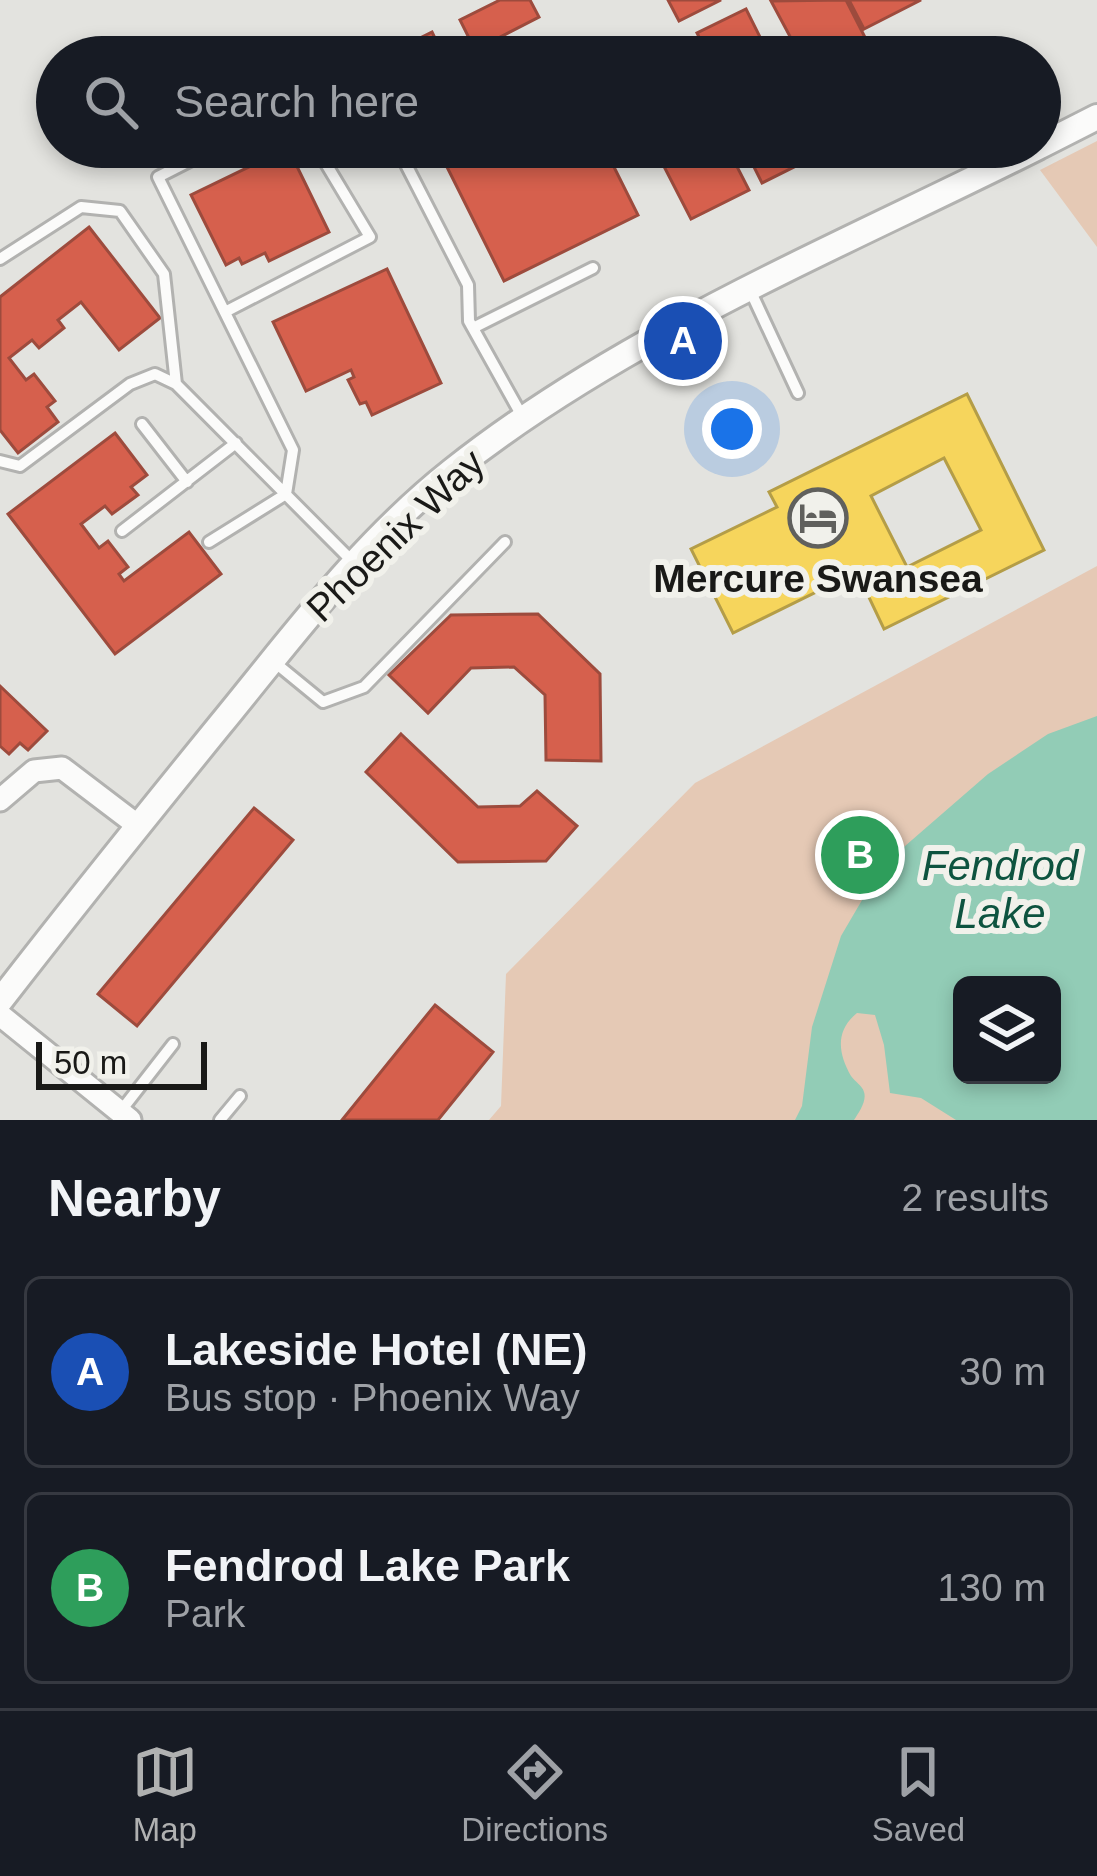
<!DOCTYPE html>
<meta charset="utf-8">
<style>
:root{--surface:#171b24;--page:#20242c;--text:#f1f3f6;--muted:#9ea1a6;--line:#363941;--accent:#b0b1b1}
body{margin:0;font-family:Helvetica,sans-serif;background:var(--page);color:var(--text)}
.controls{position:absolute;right:36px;bottom:36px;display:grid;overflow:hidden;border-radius:18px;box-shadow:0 6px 18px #0003}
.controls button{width:108px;height:108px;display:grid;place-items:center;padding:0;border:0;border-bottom:3px solid var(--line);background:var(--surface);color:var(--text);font:60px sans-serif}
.scale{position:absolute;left:36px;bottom:30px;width:171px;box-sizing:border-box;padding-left:12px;border:6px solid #191917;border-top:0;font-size:33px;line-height:42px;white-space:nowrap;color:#191917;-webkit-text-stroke:9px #f1f1eb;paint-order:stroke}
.you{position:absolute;left:732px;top:429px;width:42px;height:42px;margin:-30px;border:9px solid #fff;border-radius:50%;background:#1a73e8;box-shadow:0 0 0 18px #1a73e833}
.badge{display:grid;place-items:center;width:78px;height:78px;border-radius:50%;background:var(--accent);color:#fff;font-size:39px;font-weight:700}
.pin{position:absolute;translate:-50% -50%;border:6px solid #fff;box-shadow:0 3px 12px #0006}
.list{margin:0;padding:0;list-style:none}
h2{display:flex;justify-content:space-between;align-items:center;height:156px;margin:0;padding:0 48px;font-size:51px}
h2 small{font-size:39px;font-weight:400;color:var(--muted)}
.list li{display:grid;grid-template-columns:78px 1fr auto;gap:36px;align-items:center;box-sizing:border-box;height:192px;margin:0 24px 24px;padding:0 24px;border:3px solid var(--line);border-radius:18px}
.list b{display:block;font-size:45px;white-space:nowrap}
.list p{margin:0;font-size:39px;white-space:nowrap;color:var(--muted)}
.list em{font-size:39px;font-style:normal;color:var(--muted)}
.icon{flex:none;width:66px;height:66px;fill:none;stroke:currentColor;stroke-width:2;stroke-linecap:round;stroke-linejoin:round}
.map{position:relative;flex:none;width:1097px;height:1120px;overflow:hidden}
.search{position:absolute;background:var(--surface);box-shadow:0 6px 18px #0003;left:36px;right:36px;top:36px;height:132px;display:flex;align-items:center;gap:30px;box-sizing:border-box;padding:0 42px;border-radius:66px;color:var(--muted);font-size:45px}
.sheet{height:588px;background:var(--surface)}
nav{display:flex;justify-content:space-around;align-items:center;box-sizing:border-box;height:168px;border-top:3px solid var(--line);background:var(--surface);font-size:33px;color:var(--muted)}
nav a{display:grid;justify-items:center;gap:6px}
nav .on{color:var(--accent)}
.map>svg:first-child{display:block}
.green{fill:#e5c9b5;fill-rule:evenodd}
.water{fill:#92ccb6;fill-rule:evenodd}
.homes{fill:#f6d55c;stroke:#b49d47;stroke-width:3;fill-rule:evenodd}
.shops{fill:#d6604d;stroke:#9d4b3d;stroke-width:3}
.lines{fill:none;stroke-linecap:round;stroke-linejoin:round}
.service-casing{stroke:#b2b2b0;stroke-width:16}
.minor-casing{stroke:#b2b2b0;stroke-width:27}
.tertiary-casing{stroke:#b2b2b0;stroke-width:30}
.service{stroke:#fbfbfa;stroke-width:10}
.minor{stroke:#fbfbfa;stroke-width:21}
.tertiary{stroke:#fbfbfa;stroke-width:24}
.labels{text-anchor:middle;stroke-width:12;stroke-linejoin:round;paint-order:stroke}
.street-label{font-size:39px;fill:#191917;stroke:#f1f1eb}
.poi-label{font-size:39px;font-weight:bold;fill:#191917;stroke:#f1f1eb}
.water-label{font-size:42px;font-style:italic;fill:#0d533f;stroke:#f1f1eb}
</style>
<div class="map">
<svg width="1097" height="1120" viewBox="0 0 1097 1120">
<rect width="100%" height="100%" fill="#e3e3df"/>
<path class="green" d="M1097 141V247L1040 170Z
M1097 566V1120H489L501 1106 506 974 695 783ZM962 985H1052V1075H962Z"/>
<path class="water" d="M1097 716V1120H956L921 1098 890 1093 884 1045 875 1015 857 1013C835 1031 838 1053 851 1076 855 1082 862 1085 864 1092 867 1101 859 1112 854 1120H795L802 1106 812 1027 841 936 882 866 988 774 1048 734ZM962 985H1052V1075H962Z"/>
<path class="homes" d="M967 394 1044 550 884 629 857 572 733 633 691 549 777 507 769 492ZM944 458 981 530 907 567 871 496Z"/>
<path class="shops" d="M500 0H530L539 17 475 50 460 20Z
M668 0H721L679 21Z
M846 0 875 57H801L771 1Z
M849 0H921L864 29Z
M746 9 770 57H709L697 33Z
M432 32 444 57H382Z
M446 147H604L638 215 504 281 439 151Z
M654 147H727L749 190 691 219Z
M744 147H817L820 154 762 183Z
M288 148 329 232 269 261 265 253 242 264 239 258 226 265 191 195Z
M89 227 160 318 119 350 81 302 58 320 64 328 39 348 32 340 9 358 26 380 34 374 55 401 47 407 58 422 18 453 0 430V297Z
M387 269 441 383 372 415 366 402 360 404 348 380 354 377 351 370 306 391 273 322Z
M115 433 147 475 131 487 138 495 112 514 105 506 81 524 99 548 108 541 128 567 119 574 124 581 189 532 221 574 115 654 8 514Z
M538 614 600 674 601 761 546 760 545 695 514 667 471 668 428 713 389 675 451 615Z
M0 686 47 731 28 750 20 743 9 754 0 746Z
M401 734 478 807 520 806 537 791 577 826 546 861 458 862 366 772Z
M254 808 293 840 137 1026 98 994Z
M435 1005 493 1052 438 1120H342Z"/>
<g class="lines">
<defs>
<path id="service" d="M540 57 552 51
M397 147 468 285 469 321 522 416
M0 259 81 207 120 211 164 274 176 384
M750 290 798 393
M225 312 370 237 316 147
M473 328 593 268
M142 424 187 482
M0 461 20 466 130 384 155 374 176 384 354 563
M122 531 236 443
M209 542 286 494 293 450 158 177 217 147
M273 661 323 702 364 687 505 542
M120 1112 173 1044
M220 1120 240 1096"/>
<path id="minor" d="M0 800 34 771 62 768 137 825
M0 1015 130 1120"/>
<path id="tertiary" d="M1040 146 1097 117
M0 1001C72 908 146 816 220 725 293 636 361 543 452 471 623 335 843 245 1038 147"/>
</defs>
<use href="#service" class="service-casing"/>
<use href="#minor" class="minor-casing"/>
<use href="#tertiary" class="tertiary-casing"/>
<use href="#service" class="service"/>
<use href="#minor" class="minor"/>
<use href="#tertiary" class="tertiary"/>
</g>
<defs>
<symbol id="hotel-ring" viewBox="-11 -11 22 22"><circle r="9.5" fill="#f1f1eb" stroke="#60605d" stroke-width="1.5"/><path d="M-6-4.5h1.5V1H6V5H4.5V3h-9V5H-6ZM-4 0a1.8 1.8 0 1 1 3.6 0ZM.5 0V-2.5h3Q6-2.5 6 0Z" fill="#60605d"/></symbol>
</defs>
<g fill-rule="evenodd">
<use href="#hotel-ring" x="785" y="485" width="66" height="66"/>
</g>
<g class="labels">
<g class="street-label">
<text transform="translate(395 535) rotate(-44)" y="14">Phoenix Way</text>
</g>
<g class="poi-label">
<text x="818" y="592">Mercure Swansea</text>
</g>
<g class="water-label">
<text x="1000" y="880">Fendrod<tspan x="1000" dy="48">Lake</tspan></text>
</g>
</g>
</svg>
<div class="controls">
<button><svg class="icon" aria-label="layers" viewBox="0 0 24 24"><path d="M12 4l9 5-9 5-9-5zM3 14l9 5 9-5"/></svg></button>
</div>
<div class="scale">50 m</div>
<div class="you"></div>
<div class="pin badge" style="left:683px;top:341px;background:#1a4fb4">A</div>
<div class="pin badge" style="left:860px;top:855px;background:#2e9e5b">B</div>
<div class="search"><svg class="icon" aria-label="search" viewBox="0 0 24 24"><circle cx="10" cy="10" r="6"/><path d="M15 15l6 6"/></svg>Search here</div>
</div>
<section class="sheet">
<h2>Nearby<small>2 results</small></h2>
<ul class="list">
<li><span class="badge" style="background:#1a4fb4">A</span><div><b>Lakeside Hotel (NE)</b><p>Bus stop · Phoenix Way</p></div><em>30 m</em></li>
<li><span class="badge" style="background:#2e9e5b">B</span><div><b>Fendrod Lake Park</b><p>Park</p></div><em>130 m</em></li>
</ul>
</section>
<nav>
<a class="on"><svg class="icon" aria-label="map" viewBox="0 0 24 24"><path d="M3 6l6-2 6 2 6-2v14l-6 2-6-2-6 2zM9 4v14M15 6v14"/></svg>Map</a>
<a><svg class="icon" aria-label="directions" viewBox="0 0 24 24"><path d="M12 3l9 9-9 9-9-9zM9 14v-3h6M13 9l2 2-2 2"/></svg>Directions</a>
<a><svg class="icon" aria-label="saved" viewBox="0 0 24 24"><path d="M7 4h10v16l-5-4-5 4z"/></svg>Saved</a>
</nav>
